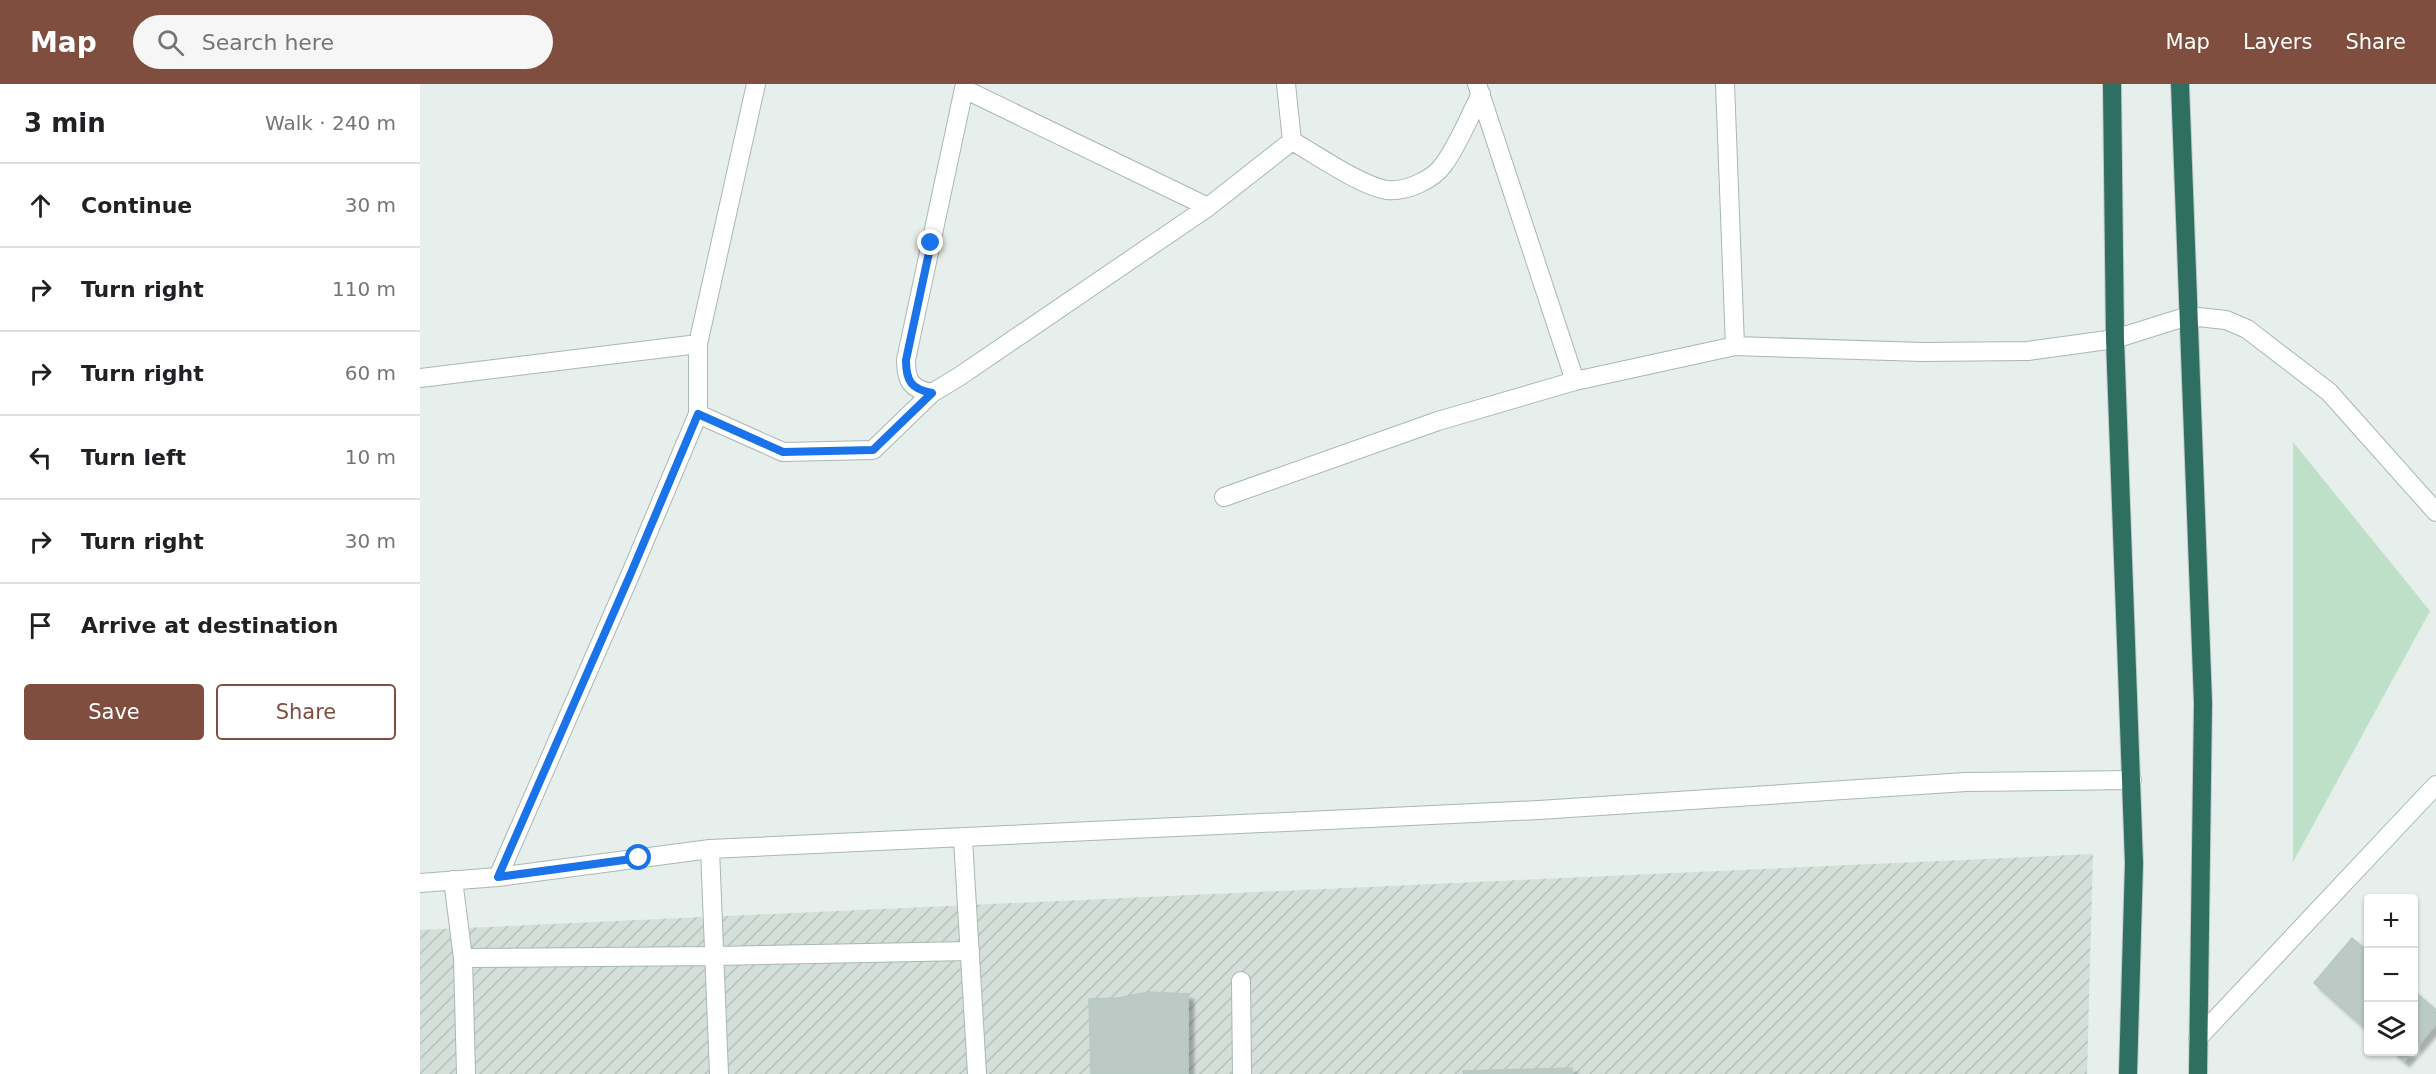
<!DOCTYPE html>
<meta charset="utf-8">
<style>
:root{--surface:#fff;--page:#f6f6f6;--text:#202124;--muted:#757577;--line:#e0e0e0;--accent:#7f4e3f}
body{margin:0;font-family:"DejaVu Sans",sans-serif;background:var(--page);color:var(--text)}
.controls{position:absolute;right:18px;bottom:18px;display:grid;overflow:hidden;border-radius:6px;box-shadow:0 2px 4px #0004}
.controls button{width:54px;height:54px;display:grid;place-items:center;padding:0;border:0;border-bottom:2px solid var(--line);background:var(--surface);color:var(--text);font:30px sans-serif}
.stop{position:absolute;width:18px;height:18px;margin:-14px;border:4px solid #1a73e8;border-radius:50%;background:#fff}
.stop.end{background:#1a73e8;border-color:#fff;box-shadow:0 2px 6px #0008}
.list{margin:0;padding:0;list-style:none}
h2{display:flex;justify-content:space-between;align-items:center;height:78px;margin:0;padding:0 24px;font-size:26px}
h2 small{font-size:20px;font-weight:400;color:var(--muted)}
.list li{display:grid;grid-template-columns:39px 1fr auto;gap:18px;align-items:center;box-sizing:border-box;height:84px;padding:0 24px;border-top:2px solid var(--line)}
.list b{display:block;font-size:22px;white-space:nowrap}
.list em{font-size:20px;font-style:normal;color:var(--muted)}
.actions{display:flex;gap:12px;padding:18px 24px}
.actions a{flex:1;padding:14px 0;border:2px solid var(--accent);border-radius:6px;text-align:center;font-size:21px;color:var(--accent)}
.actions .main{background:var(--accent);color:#fff}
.icon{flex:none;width:33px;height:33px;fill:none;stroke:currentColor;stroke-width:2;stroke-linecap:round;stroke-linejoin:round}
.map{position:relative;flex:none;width:2016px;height:990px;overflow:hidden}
header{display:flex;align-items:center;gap:36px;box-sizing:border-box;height:84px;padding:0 30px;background:var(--accent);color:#fff}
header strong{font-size:28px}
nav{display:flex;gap:33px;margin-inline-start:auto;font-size:21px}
.search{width:420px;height:54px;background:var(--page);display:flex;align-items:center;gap:15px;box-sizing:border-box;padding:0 21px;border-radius:33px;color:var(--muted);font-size:22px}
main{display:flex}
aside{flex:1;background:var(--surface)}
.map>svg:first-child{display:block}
.industrial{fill:url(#industrial-furrows)}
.green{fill:#bfe0c8}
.building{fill:#bbcac4;stroke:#b8c9c2;stroke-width:1.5;filter:url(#shadow)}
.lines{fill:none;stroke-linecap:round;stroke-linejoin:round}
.minor-casing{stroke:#a8b8b2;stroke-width:20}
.highway-casing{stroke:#c2cac8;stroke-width:20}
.minor{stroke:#fff;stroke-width:18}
.highway{stroke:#2f6f62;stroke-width:18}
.route{stroke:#1a73e8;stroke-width:8}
</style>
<header>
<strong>Map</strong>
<div class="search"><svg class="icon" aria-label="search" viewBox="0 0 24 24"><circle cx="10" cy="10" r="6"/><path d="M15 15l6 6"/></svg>Search here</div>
<nav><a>Map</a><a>Layers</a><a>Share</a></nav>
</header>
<main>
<aside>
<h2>3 min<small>Walk · 240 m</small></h2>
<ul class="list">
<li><svg class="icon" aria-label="ahead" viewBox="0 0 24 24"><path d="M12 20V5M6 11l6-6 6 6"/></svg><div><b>Continue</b></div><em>30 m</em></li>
<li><svg class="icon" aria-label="right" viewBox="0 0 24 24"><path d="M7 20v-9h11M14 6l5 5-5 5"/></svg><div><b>Turn right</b></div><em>110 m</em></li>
<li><svg class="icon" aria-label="right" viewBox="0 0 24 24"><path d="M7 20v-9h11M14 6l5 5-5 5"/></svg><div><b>Turn right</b></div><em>60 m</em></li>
<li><svg class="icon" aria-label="left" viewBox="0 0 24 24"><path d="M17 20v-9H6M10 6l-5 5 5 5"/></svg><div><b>Turn left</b></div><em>10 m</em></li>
<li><svg class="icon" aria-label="right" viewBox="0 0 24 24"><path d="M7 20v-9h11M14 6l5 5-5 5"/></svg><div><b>Turn right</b></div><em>30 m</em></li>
<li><svg class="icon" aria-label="arrive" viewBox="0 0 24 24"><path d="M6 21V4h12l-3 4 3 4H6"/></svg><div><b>Arrive at destination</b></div></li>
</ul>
<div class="actions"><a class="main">Save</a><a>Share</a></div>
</aside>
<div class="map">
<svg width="2016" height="990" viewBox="0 0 2016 990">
<defs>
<pattern id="industrial-furrows" width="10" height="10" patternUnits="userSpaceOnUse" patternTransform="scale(1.5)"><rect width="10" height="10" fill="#d4dfda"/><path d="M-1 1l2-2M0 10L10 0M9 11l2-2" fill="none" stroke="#b6c1bc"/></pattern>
<filter id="shadow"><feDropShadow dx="5.5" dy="5.5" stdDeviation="1.5" flood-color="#0004"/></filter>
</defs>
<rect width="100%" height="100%" fill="#e6efeb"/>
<path class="industrial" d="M1673 770 1667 990H0V846Z"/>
<path class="green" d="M1873 358 2010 527 1873 778Z"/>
<path class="building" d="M1932 854 1948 868V947L1894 899Z
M1994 907 2016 926V940L1994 966Z
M729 908 768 910V990H671L669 915 698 914Z
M1973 968H1992L1984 977Z
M1152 984V990H1044L1043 987Z"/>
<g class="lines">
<defs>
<path id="minor" d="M545 0 486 276C486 297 491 305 512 309L540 292 788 123 872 57
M866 0 872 57
M1057 0 1155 297
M1305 0 1315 262 1502 268 1608 267 1695 255 1768 232 1806 236 1827 245 1909 308 2016 428
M544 5 788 123
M872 57C897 71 941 102 967 106 986 108 1013 96 1024 80 1039 59 1049 33 1061 10
M0 294 278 260
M278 330 363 368 453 366 512 309
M804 413 1018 337 1155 297 1315 262
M543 755 557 990
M290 765 299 990
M78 793 211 489 278 330V260L336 0
M33 796 43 874 46 990
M0 799 78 793 290 765 1119 726 1546 698 1712 696
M43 874 296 872 550 867
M821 897 822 990
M1778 954 2016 701"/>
<path id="highway" d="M1692 0 1695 255 1714 779 1708 990
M1760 0 1783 619 1778 990"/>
</defs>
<use href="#minor" class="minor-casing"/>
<use href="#highway" class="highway-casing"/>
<use href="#minor" class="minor"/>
<use href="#highway" class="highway"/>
</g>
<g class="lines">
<path class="route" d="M219 774 78 793 211 489 278 330 363 368 453 366 512 309C491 305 486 297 486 276L511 159"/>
</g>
</svg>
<div class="controls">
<button>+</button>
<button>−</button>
<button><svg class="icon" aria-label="layers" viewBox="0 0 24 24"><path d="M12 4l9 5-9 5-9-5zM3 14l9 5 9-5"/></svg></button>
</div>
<div class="stop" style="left:219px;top:774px"></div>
<div class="stop end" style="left:511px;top:159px"></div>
</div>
</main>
